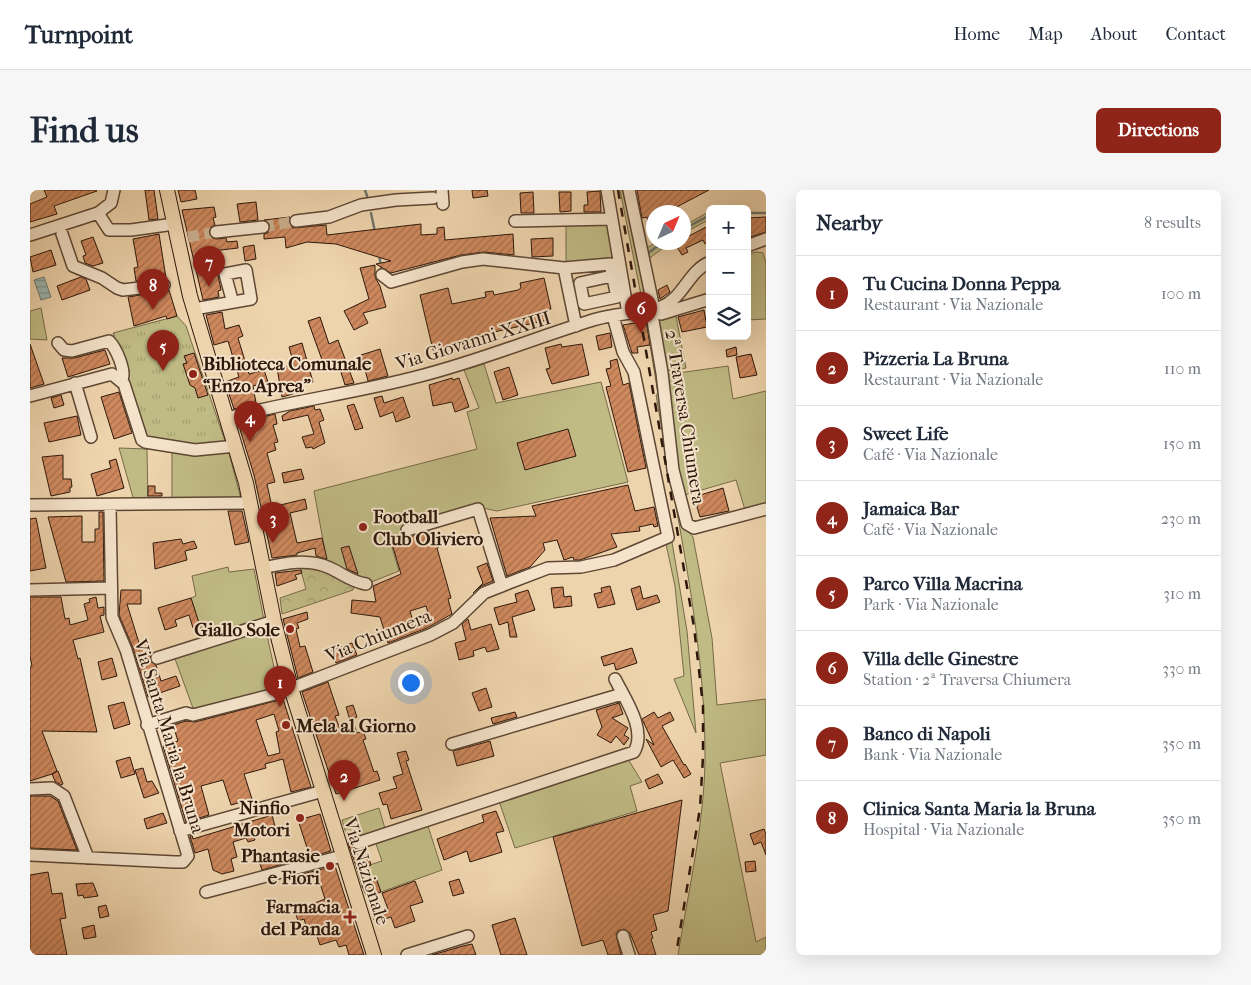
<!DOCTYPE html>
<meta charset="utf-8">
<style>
:root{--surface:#fff;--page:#f6f6f7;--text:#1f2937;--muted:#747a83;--line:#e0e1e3;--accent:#8f2418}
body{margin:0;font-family:"IM FELL French Canon",serif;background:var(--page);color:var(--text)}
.controls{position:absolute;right:15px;top:15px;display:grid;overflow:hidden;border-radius:8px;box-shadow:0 5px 20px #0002}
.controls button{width:45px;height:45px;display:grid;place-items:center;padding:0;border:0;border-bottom:1px solid var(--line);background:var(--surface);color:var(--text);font:25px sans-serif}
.compass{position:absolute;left:616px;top:15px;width:45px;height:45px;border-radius:50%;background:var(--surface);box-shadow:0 5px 20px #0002;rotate:44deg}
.you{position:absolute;left:380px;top:492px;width:18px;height:18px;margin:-12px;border:4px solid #fff;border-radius:50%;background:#1a73e8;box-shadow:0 0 0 8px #1a73e833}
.badge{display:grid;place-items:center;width:32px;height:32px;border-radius:50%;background:var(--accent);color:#fff;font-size:16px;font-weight:700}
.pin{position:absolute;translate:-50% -41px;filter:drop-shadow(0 1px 2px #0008)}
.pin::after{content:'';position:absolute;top:26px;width:18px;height:15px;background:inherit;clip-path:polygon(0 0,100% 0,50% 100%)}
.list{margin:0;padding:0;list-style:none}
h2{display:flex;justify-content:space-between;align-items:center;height:65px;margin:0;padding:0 20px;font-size:21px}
h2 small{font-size:16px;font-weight:400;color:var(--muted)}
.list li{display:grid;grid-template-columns:32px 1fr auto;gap:15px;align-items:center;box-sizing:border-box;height:75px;padding:0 20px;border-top:1px solid var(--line)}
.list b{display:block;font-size:19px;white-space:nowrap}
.list p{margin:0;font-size:16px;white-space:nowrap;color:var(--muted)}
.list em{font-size:16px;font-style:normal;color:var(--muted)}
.icon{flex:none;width:28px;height:28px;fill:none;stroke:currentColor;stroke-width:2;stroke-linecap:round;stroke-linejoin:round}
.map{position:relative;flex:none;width:736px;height:765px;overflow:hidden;border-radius:8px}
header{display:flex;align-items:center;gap:30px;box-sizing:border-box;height:70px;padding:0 25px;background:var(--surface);border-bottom:1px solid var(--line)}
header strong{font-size:24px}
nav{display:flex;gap:28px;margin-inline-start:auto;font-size:18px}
.intro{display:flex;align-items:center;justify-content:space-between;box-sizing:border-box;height:120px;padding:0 30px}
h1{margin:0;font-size:35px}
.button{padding:12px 22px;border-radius:8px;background:var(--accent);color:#fff;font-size:18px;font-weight:700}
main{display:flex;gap:30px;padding:0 30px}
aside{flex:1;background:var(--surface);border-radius:8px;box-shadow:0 5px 20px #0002}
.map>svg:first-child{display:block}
.grass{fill:#c0bb85;stroke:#776a48}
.forest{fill:url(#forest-crowns);stroke:#776a48}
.park{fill:url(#park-tufts);stroke:#776a48}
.water{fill:url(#water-rules);stroke:#707770}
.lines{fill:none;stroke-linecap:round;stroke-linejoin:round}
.stream{stroke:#707770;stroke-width:2.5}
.building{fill:url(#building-hatch);stroke:#2e180c;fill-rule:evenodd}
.minor-tunnel{stroke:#c8ae8d;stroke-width:11;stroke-dasharray:11 5.5;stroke-linecap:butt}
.minor-casing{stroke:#5e4734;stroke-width:14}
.major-casing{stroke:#2e180c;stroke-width:16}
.minor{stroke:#f4e3ca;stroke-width:11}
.major{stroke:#eed4ad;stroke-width:14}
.rail{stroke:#2e180c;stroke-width:2.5;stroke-dasharray:9 9;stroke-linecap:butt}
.poi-dot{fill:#8f2418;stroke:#f4e3ca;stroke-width:2}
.labels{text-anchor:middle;stroke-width:4;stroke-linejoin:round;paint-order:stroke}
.street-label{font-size:19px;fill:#2e180c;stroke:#f4e3ca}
.poi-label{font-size:19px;font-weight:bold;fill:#2e180c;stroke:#f4e3ca;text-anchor:end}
</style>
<header>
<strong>Turnpoint</strong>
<nav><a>Home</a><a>Map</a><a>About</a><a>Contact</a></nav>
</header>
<div class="intro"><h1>Find us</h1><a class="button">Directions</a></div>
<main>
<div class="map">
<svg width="736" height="765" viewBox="0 0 736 765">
<defs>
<pattern id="forest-crowns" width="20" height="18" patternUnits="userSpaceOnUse" patternTransform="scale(1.25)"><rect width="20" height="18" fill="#c0bb85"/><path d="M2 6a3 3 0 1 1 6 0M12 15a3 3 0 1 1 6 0" fill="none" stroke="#a5a072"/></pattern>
<pattern id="park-tufts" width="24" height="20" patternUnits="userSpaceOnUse" patternTransform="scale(1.25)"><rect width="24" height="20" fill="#c0bb85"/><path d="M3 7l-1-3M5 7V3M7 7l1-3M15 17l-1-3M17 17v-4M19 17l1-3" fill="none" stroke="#a5a072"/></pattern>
<pattern id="water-rules" width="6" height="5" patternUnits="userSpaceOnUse" patternTransform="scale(1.25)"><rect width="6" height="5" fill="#9cb7b3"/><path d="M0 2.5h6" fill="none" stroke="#809490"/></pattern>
<pattern id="building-hatch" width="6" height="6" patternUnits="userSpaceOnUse" patternTransform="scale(1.25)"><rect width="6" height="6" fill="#cf895e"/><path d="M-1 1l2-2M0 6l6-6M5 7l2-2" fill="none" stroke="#a86f4c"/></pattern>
</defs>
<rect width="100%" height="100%" fill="#eed4ad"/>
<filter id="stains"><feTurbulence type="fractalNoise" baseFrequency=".004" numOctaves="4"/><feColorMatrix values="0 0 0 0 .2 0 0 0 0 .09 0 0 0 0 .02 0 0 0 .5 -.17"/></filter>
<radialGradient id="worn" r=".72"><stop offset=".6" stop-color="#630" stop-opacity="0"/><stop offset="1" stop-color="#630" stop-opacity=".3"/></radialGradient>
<path class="grass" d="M590 0H595L620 113 613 115Z
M680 21V29L654 43V36Z
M536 34H580L586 67 567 74H536Z
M625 53H640L617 70 615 59Z
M727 62 733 63 736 73V129L717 130V64Z
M11 118 17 150 0 149V121Z
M645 121 656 178 634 181 627 129Z
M622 154 656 339 663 347 682 448 687 515 736 509V565L690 573 726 752 736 747V765H648C659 697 676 627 675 558 674 442 645 320 626 205L628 204 620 155Z
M454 174 466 213 571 192 598 292 467 321 448 317 359 347 369 381 339 393 297 372 284 301 447 259 437 222 449 218 434 180Z
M698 176 703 209 736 201V316L715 320 706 290 651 306 634 185Z
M89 258 117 259 118 311H104Z
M142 260 159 264 199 263 211 309 142 310Z
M642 352 657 441 666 543 644 489 654 486 645 396 636 354Z
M198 377 199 382 224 379 234 430 174 449 161 408 166 406 162 386Z
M235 436 249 500 164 521 144 466Z
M598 569 612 592 600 596 607 621 485 658 469 611Z
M349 618 356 642 319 653 312 630Z
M397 633 412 680 351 702 346 688 332 696 327 679 352 671 345 651Z"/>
<path class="forest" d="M269 374 282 375 324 395 323 400 252 424 250 408 276 399Z"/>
<path class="park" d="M147 126 156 136 196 254 163 255 142 250 118 249 116 247 83 143Z"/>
<path class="water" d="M14 87 21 107 11 110 4 90Z"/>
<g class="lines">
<path class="stream" d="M335 0 337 6
M341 23 345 42
M717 23H736
M654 39 680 25
M617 64 633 52
M349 65 352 81"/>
</g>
<path class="building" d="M14 0H66L67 1 24 16 27 24 0 32V14L17 7Z
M115 0H124L128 29 119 30Z
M148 0H165L167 9 151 12Z
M442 0H457L458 6 443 8Z
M607 0H679L637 22H624V42H620L617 27 612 28Z
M570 1 571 22H554V15H558L557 2Z
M503 2 504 23H491L490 3Z
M529 2H541V21L530 22Z
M226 12 228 30 210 32 207 14Z
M184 17 186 27 183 28 185 35 179 39 180 46 186 49 196 48 197 52 207 51 208 58 183 61 191 100 188 101 189 107 173 110 152 20Z
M260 27 259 32 263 38 296 35 297 45 391 34V45L407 44V38L414 37 415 50 483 44 484 65 454 62 431 65 361 83 346 74 361 71 306 54 277 52 256 58 255 47 234 49V44L238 43 240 37 239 32 234 30Z
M736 27V42L717 48V28Z
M680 35V52L675 54 673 50 656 58 658 62 652 65 647 57 654 53 658 48 657 47Z
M129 44 136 88 106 91 104 78 108 77 103 49Z
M63 47 73 73 63 76 55 73 53 66 56 65 51 51Z
M523 48V66L502 67 501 49Z
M224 55 226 69 215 71 213 57Z
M21 60 26 75 3 82 0 67Z
M345 75V87L350 96 356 117 333 123 338 133 324 140 314 121 339 109 330 78Z
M51 87 56 89 60 100 32 110 27 96Z
M514 88 521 119 516 120 518 130 446 146 448 152 403 160 390 105 418 98 422 114 456 107 455 102 463 101 464 105 488 100 491 98 490 93Z
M637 95 640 102 630 109 628 100Z
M139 100 147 126 137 129 136 126 104 136 98 107Z
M674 120 677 137 652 142 648 127Z
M192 122 195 139 209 135 213 146 208 148 219 184 234 180 238 192 223 196 226 213 204 219 195 192 209 187 198 151 184 155 176 125Z
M290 127 299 154 308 150 324 193 315 195 309 176 296 181 278 131Z
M616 131 620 155 607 157 608 163H602L593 135Z
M580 143 582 157 569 160 566 146Z
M272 153 283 192 265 197 262 199 263 204 252 207 247 178 264 175 259 157Z
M0 154 14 194 0 198Z
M531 154 532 157 552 154 559 185 522 194 516 179 520 178 515 158Z
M706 157 707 165 697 167 696 160Z
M350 159 358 186 338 191 331 165Z
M75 160 80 174 38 187 32 168H44Z
M164 163 178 205 168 208 165 198 160 195 153 174 157 173 154 166Z
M721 164 727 185 710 188 706 167Z
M587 169 593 195 599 193 616 278 598 282 576 197 581 196 576 179 581 178 580 171Z
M479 177 488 205 473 210 464 182Z
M422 188 423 190 429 188 439 217 425 222 422 212 403 216 399 195Z
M89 202 102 243 84 249 71 207Z
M31 205 34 215 24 218 21 208Z
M352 206 354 213 373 207 380 227 366 232 363 222 350 227 344 208Z
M324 214 333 238 325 240 317 216Z
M284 216 285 220 290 219 294 230 289 232 295 253 283 259 282 257 276 258 272 247 284 244 278 225 253 231 252 226 260 221Z
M245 224 247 234 243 235 248 252 244 253 246 260 237 263 245 292 237 294 242 317 275 309 277 319 260 323 267 353 292 348 297 369 286 366 285 358 267 363V365L242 368 224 285 208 233Z
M47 226 51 245 19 252 14 233Z
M538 239 546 266 495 280 487 253Z
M33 265V289H41L42 297H40V302L21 306 12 267Z
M86 269 94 298 67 306 61 284 81 278 79 271Z
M271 279 274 289 254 293 252 283Z
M598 295 605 321 624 317 628 336 624 337 623 334 609 337 610 341 581 344 587 357 550 370H544L543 367 534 370 527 350 513 353 515 360 500 377 477 386 460 328 506 326 502 316Z
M118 296H125V303H132V306H118Z
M693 298 699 321 670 327 664 307Z
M198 321H212L219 352 205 355Z
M69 322H73L74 391 36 392 18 327 52 326V352H65V339H69Z
M6 328 16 378 0 381V329Z
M401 341 402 346 406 343 409 357 407 358 421 408 418 409 422 424 397 438 358 453 350 427 321 423 322 410 346 412 343 396 371 384 360 347 371 345 379 347ZM396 416 400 429 384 435 380 421Z
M151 349 153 354 164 351 167 358 155 361 157 370 125 379 123 353Z
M319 356 328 384 317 379 311 358Z
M457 373 463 391 451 396 443 403 453 393 447 377Z
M271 380 272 383 265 385 267 389 247 396 245 383Z
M580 396 585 414 568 418 564 404 572 402 571 398Z
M610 396 613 409 627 405 630 412 607 420 601 399Z
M533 397 534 407 541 406 542 416 524 418 521 398Z
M91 400H111V414H97L109 453 117 450 121 463 120 471 126 475 131 491 146 486 150 496 118 507 103 458 89 425Z
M498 400 505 420 482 427 487 447H480L478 432 469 435 464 418 487 412 485 404Z
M0 407H31L35 429 39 428 40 435 58 430 54 414 60 412 59 409 66 407 68 418 74 417V425L70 426 74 442 43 450 48 469 50 468 67 542 12 541 27 581 22 584 28 581 33 594 31 595 25 591 22 584 0 591V477L2 476 0 466Z
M161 408 170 436 163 438 159 425 145 430 147 436 135 440 128 418Z
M277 422 278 429 267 433 269 438 266 439 270 457 275 456 283 482 268 488 253 429Z
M438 429 441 440 461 434 469 459 457 462 455 457 443 461 444 466 429 470 425 453 436 450 432 434Z
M322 453 327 465 306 473 301 461Z
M602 458 607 473 586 480 584 473 574 476 571 467Z
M82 468 87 486 72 490 68 472Z
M298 492 309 525 305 526 310 539 324 534 327 543 333 541 336 549 333 550 344 582 347 581 350 590 306 604 272 502Z
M456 498 462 517 449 521 442 503Z
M253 509 281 597 261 602 253 569 235 574 236 578 214 584 222 609 201 615 193 590 171 596 179 625 156 632 133 556 148 551 143 535 156 531 165 532ZM244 524 249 541 246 542 250 563 238 566 226 530Z
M94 512 100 534 84 539 78 516Z
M589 513 593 524 582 528 598 538 594 545 599 548 594 555 586 546 581 553 567 545 572 537 566 520Z
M323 515 327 527 320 530 316 517Z
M485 522 487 527 463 534 461 528Z
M624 522 628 528 640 522 644 530 632 536 654 575 655 574 661 584 654 588 643 570 631 577 616 549 624 555 612 529Z
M460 551 464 566 427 576 423 561Z
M376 561 379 570 376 571 392 620 361 629 357 614 353 615 349 603 367 598 363 587 373 584 367 563Z
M100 567 105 584 91 588 86 571Z
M113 578 117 592 122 591 129 603 114 608 105 580Z
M628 584 633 593 619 599 615 590Z
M0 606H20L28 611 47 660 0 658Z
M652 610 638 721 623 725 627 740 621 742 623 748 621 749 626 765H609L600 743 594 739 588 741 586 745 591 765H578L573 750 552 756 523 647Z
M466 621 474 641 466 643 472 662 440 672 437 661 414 670 407 649 454 632 452 625Z
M133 623 137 633 117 639 114 629Z
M290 624 301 661 280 667 268 630Z
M242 625 246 640 224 647 225 650 218 652 216 648 203 652 207 667 201 669 204 681 192 684 183 680 178 659 165 663 160 646 162 645 163 649Z
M734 639 736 644V665L731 652 724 655 720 644Z
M318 653H321L326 660 336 658 341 675 327 679Z
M265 663 267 670 232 680 229 671Z
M725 671 726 681 716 682 715 672Z
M305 676 325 738 334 765H319L316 755 309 757 306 750 290 755 286 743 279 745 274 729 268 731 265 721 295 709 288 687 271 693 268 685Z
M18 682 22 704 32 703 36 728 30 729 37 765H0V685Z
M346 688 351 702 337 707 332 696Z
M429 689 434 703 423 706 419 692Z
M385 691 393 712 380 716 385 731 365 738 361 727 345 732 342 724 358 719 352 703Z
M63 693 68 706 54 708 53 705 48 706 46 694Z
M76 715 79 726 70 728 68 717Z
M485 728 497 765H471L462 735Z
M64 735 66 747 54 749 52 738Z
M442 754 446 765H402L433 756Z"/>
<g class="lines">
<path class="minor-tunnel" d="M233 37 266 31
M158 47 186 42"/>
<defs>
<path id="minor" d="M84 0 81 13 68 23 79 40H101L144 34
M412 0 413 14
M577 0 598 123
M599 0 624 119
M266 31 299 27 331 15 366 10 403 8
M485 31 582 29
M186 42 233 37
M32 44 43 76 72 88 87 98 93 100 134 95
M0 45 68 23
M717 56 736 49
M534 78 580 74 587 107 554 114 550 93 582 86
M352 85 361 92 432 72 453 69 534 78 546 136
M164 119 221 109 216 80 195 84 201 106
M621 119 632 183 643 280 657 334 664 338 736 319
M631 124 680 109
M28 153 34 160 42 161 79 151C86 158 96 180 92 190
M45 193 61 247
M0 206 82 184 94 194 112 250 115 252 165 260 206 256
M197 228C261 211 326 203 390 186 449 171 505 148 563 130 585 123 609 124 631 117 653 109 658 81 680 72
M0 315 220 313
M377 340 448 319 472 396
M233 378C255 373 279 368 300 378 313 384 322 392 336 394
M0 400 81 398
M127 468 244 431
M117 535 156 523 163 525 249 503 400 445 423 433 454 403 479 393 518 378 551 377 584 370 638 347 604 182 593 162 583 126
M422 554 592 504
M0 599 22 598 34 606 58 668
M150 641 293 601
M328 653 604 562C617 540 595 509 585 489
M0 665 145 672H153L158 666 96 460 82 427 80 316
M176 702 312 666
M593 746 599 765
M377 765 438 746"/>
<path id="major" d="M137 0 160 106 216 293 244 431 261 498 344 765"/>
</defs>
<use href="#minor" class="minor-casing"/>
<use href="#major" class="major-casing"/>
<use href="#minor" class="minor"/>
<use href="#major" class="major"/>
<path class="rail" d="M588 0 664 437 673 515V567L670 618 646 765"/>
</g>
<g class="poi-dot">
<circle cx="163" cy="184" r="5"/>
<circle cx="333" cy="337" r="5"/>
<circle cx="260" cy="439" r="5"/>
<circle cx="256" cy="535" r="5"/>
<circle cx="270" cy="628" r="5"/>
<circle cx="300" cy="676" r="5"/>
<path d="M317.5 719.5h5v5h5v5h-5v5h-5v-5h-5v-5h5z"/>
</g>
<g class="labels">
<g class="street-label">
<text transform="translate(443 150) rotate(-17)" y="7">Via Giovanni XXIII</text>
<text transform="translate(656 227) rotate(81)" y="7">2ª Traversa Chiumera</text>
<text transform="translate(348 445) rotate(-22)" y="7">Via Chiumera</text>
<text transform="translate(140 546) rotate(73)" y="7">Via Santa Maria la Bruna</text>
<text transform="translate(337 681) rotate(72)" y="7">Via Nazionale</text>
</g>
<g class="poi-label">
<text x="173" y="180" text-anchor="start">Biblioteca Comunale<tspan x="173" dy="22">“Enzo Aprea”</tspan></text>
<text x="343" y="333" text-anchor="start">Football<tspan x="343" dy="22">Club Oliviero</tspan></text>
<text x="250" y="446">Giallo Sole</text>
<text x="266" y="542" text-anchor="start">Mela al Giorno</text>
<text x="260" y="624">Ninfio<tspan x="260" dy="22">Motori</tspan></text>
<text x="290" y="672">Phantasie<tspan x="290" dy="22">e Fiori</tspan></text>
<text x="310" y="723">Farmacia<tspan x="310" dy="22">del Panda</tspan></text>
</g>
</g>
<rect width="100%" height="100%" filter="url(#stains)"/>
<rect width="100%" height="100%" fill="url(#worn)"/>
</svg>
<div class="controls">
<button>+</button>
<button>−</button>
<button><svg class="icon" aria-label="layers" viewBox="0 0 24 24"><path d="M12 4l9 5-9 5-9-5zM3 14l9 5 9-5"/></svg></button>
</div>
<svg class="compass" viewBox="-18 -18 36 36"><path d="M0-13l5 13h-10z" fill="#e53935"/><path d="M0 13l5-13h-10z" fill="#747a83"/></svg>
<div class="you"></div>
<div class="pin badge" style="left:250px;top:517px">1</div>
<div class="pin badge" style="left:314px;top:611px">2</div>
<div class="pin badge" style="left:243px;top:353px">3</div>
<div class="pin badge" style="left:220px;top:252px">4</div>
<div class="pin badge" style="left:133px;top:181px">5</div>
<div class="pin badge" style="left:611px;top:143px">6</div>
<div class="pin badge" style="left:179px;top:97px">7</div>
<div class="pin badge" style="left:123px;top:120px">8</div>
</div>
<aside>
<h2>Nearby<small>8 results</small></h2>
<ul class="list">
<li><span class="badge">1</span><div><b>Tu Cucina Donna Peppa</b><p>Restaurant · Via Nazionale</p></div><em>100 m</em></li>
<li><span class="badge">2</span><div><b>Pizzeria La Bruna</b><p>Restaurant · Via Nazionale</p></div><em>110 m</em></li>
<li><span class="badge">3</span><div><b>Sweet Life</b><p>Café · Via Nazionale</p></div><em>150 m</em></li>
<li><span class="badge">4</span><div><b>Jamaica Bar</b><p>Café · Via Nazionale</p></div><em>230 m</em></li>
<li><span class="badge">5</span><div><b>Parco Villa Macrina</b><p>Park · Via Nazionale</p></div><em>310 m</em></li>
<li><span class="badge">6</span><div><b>Villa delle Ginestre</b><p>Station · 2ª Traversa Chiumera</p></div><em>330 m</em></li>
<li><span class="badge">7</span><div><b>Banco di Napoli</b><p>Bank · Via Nazionale</p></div><em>350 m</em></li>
<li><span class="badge">8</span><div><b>Clinica Santa Maria la Bruna</b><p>Hospital · Via Nazionale</p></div><em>350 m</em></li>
</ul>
</aside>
</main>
